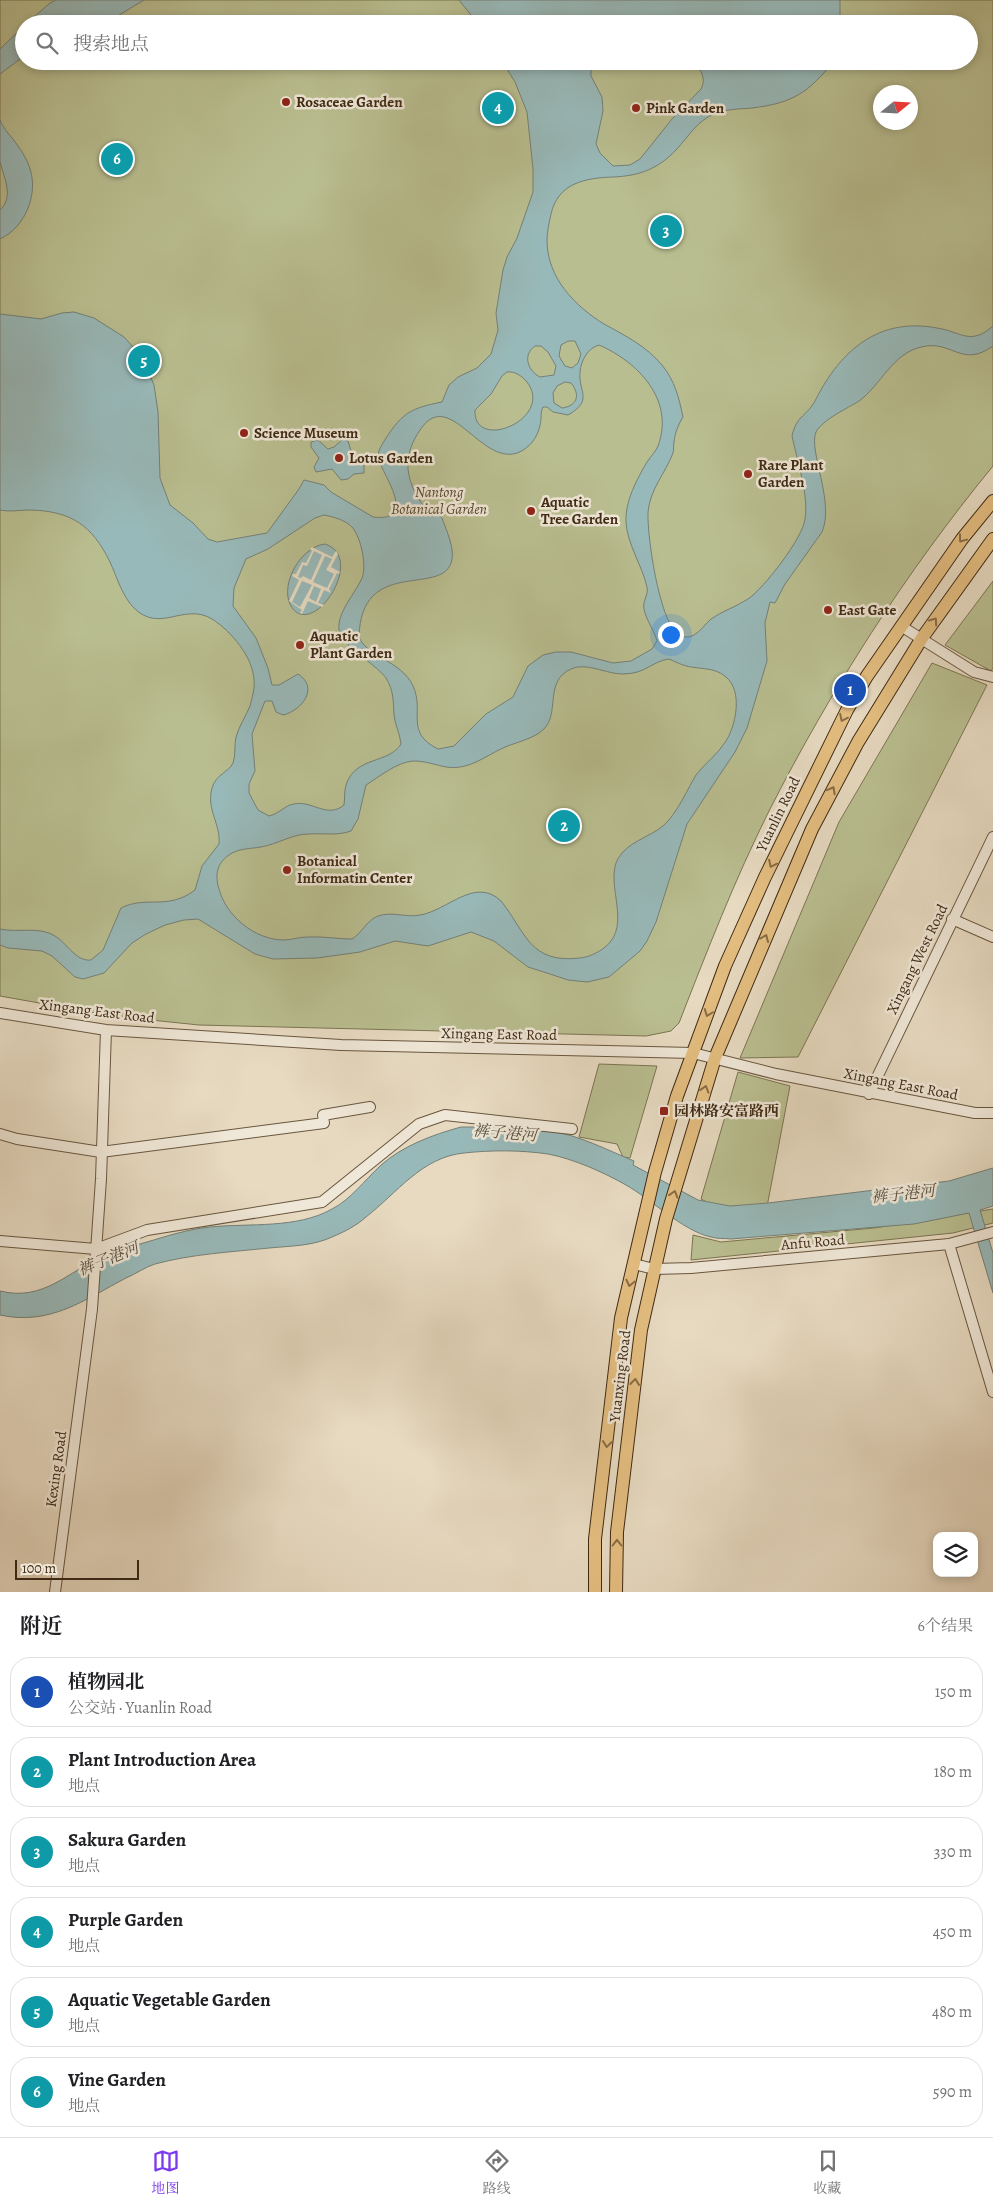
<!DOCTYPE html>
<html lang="zh">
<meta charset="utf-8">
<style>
:root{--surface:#fff;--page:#f2f2f2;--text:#202124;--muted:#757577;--line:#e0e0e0;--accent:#7c3aed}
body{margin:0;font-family:Alegreya,"Noto Serif SC",serif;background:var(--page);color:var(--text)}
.controls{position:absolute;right:15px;bottom:15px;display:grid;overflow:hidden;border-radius:10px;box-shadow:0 2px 8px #0003}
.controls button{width:45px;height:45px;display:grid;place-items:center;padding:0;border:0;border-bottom:1px solid var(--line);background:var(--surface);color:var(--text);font:25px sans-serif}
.compass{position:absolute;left:873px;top:85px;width:45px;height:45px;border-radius:50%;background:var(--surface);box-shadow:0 2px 8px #0003;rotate:72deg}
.scale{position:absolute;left:15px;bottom:12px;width:124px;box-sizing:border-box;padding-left:5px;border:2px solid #3f2a14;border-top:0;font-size:14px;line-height:18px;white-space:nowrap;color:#3f2a14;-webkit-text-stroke:4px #efe7d7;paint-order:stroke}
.you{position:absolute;left:670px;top:634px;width:18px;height:18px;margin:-12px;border:4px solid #fff;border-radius:50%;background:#1a73e8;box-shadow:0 0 0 8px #1a73e833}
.badge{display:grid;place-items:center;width:32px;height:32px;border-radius:50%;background:var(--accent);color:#fff;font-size:16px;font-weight:700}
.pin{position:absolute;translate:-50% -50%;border:2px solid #fff;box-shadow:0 1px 5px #0006}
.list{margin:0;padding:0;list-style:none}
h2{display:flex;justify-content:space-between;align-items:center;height:65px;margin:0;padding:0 20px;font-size:21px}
h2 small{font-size:16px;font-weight:400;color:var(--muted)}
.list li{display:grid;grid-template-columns:32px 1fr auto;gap:15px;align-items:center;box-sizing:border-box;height:70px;margin:0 10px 10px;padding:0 10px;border:1px solid var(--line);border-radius:20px}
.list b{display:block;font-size:19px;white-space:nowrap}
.list p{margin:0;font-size:16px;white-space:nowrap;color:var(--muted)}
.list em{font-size:16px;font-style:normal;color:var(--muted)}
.icon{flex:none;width:28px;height:28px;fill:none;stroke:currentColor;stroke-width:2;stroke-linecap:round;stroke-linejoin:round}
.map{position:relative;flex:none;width:993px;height:1592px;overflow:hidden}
.search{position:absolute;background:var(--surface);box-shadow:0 2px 8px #0003;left:15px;right:15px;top:15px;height:55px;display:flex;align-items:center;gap:12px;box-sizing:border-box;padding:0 18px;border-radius:28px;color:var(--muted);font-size:19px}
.sheet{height:545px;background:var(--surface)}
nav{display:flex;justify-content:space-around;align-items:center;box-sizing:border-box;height:70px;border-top:1px solid var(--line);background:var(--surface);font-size:14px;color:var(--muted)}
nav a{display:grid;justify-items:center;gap:2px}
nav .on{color:var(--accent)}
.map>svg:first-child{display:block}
.green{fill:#b9be90;stroke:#7c7452;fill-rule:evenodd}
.water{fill:#98b9b9;stroke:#748077;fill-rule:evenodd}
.pier{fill:#e7dac1;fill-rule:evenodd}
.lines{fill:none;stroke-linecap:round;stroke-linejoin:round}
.minor-casing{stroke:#69563f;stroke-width:12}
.major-casing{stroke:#3f2a14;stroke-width:14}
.minor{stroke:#efe7d7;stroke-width:10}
.major{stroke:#e4bd80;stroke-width:12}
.oneway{stroke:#896c45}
.poi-dot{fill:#8f2418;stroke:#efe7d7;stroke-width:2}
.labels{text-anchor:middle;stroke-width:5;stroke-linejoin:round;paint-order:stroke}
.poi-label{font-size:15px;font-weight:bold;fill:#3f2a14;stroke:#efe7d7;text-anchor:start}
.park-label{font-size:15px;font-style:italic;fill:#57482d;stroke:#efe7d7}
.street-label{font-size:15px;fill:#3f2a14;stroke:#efe7d7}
.water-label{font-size:16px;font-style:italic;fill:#554e3d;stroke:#efe7d7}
</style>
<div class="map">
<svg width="993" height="1592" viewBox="0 0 993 1592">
<rect width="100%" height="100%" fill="#e7dac1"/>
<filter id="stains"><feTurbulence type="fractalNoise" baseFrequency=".004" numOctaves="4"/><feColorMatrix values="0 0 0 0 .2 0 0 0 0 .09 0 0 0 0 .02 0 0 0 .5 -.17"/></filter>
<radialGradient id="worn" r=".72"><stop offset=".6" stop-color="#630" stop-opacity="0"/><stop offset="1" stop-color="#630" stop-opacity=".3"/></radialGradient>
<path class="green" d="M0 0H993V466C906 572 831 689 769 811 735 879 707 951 679 1023L671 1031 646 1036 199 1025 112 1016 0 996ZM24 24H969V61H24ZM880 92H910V122H880Z
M993 581V668L991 671 945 645Z
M932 663 987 685 798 1057 740 1058 839 822Z
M599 1064 657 1066 630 1158 623 1157 617 1144 579 1137Z
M738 1072 790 1086 766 1212 728 1213 701 1199Z
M993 1209V1223L953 1233 691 1260 693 1235 721 1242 874 1228Z"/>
<path class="water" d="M56 0H144L116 17 98 24H26L50 3Z
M459 0H840V24H478Z
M24 26V56L0 74V49Z
M502 61H591V76L602 97 603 111 596 144 600 153 613 166 630 165 640 159 672 119 701 89C707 78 700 67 691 61H834C808 93 793 103 752 108 739 109 726 109 714 114 697 121 689 136 676 150 658 169 639 176 613 177 585 178 558 183 551 214 549 223 547 232 547 240 547 278 575 306 604 324 626 336 646 346 662 365 675 381 679 398 683 417 678 425 675 433 674 442 673 446 674 450 673 453 665 474 650 489 648 512 647 536 659 619 677 633 682 638 688 638 694 635 701 631 705 624 711 619 722 611 736 607 748 599 764 588 803 538 805 519 809 496 797 460 792 436 797 414 807 417 816 399 841 350 879 317 937 328 962 332 970 346 993 326V346C961 369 952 339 921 347 892 354 881 385 859 401 848 408 822 420 816 432 808 450 835 502 822 532L785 584 775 603 770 602 765 623 767 661 747 728 735 752 687 824 656 922 647 941 640 951 609 977 587 982 568 980 547 973 528 967 494 941 471 932 428 946 395 941 360 952 317 958 273 959 255 954 198 919 184 920 165 925 146 934 132 943 104 973 83 979 75 977 52 956 42 951 8 948 0 945V929C17 933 40 926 55 936 67 943 76 962 91 960L103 950 121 908C147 895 167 911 195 890L202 866 219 844C221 824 206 810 212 788 216 774 229 772 233 763 236 755 234 745 236 737 239 726 246 716 250 706 252 698 255 688 254 680 253 657 231 631 212 619 184 602 160 634 134 608 122 596 117 577 110 562 92 525 71 511 30 510 20 510 10 512 0 510V314L41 319 62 313 74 312 94 318 124 337 142 357 154 385 158 412 160 478 170 505 193 523 208 539 217 542 267 533 299 489 304 480 324 485 331 492 373 517C422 523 378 469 378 456 378 450 383 443 386 438 403 412 412 408 442 402L449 385 458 377 477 368 491 354 498 330 496 313 503 270 507 257 517 238 533 192V169L527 112 515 82ZM568 341H575L581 354 578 363 572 368 565 366 559 356 561 345ZM599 345C638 362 675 400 658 446 656 451 651 456 647 462 637 479 625 501 626 522 627 544 642 565 647 587 649 595 642 601 644 609 646 620 654 630 657 641L652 649 631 661 613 663 571 652H556L543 655 528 666 513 697 486 714 454 746 438 749C404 732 425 712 413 686 402 661 367 657 359 637 361 557 440 596 451 563 456 550 446 530 442 518L439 515 429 513C418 499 410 487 408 469 407 454 412 442 420 430 449 386 480 465 517 453 529 449 538 437 540 425 542 419 540 412 543 407H547L553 412 568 415C594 400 578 392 580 372 581 360 588 348 599 345ZM535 346H541L548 352 556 366 554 375 540 377C528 371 522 355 535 346ZM507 372C515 371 522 376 527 382 555 419 473 453 475 410L491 394 502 376ZM565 382 571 383C581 395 577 406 562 408L554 403 553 393 557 386ZM324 515C334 517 345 520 352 527 361 537 367 566 362 578 355 594 337 612 339 630 340 645 375 663 386 678 394 691 393 701 394 715 395 725 400 734 401 744 389 764 355 756 346 785 344 792 345 798 344 805 327 819 312 800 294 804 285 805 279 814 269 816L258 810 249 793V784L255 771 252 734 265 701H272L276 712 283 715C301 711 320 688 298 674L279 685H272L268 668 256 638 233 606 234 588 246 559 268 549 315 518ZM669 659C673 661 678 663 683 665 697 670 714 666 726 677 743 691 736 725 726 741 718 754 705 763 696 775 687 790 680 807 668 821 656 835 634 839 622 853 599 878 636 924 604 948 597 953 589 957 580 958 529 964 526 932 501 901 475 876 447 911 420 915 406 918 392 911 378 916 366 921 362 933 352 939 337 939 322 936 307 937 299 937 291 940 284 940 255 940 226 916 219 889 215 876 216 864 229 855 239 848 250 849 261 847 278 844 292 834 309 834 324 833 337 836 351 831L358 819 366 785C379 777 397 762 413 761 438 761 447 775 476 762 485 758 494 752 503 748 516 742 534 739 544 729 560 713 544 681 571 669 586 662 606 674 623 674 646 674 652 661 669 659Z
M0 120C4 130 12 137 18 146 32 165 37 185 28 208 23 221 13 233 0 239V210C15 196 3 177 0 161 0 148 0 133 0 120Z
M343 439 348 441 352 454 364 465V473L354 474 348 479 341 480 332 469 316 472 314 467 319 458 311 447V442L318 440 328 449 334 447Z
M325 544C366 557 316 636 293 609 277 589 299 547 325 544Z
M461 1127C490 1127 520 1127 550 1131 579 1135 607 1150 634 1161L633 1165 698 1200 730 1206 768 1203 949 1181 993 1168V1206L980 1210 993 1253V1293L969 1213 914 1224 731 1239C724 1238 717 1239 711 1237 683 1231 651 1199 626 1185 603 1172 574 1159 548 1154 521 1150 491 1150 464 1153 422 1157 397 1193 366 1217 356 1226 344 1232 332 1237 313 1246 290 1246 269 1248 231 1252 192 1254 155 1264 145 1267 136 1274 126 1278 84 1300 50 1326 0 1315V1291C44 1302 68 1271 104 1256 118 1250 133 1246 147 1242 167 1236 189 1229 210 1227 249 1223 297 1229 332 1209 350 1200 365 1180 380 1166 402 1146 432 1135 461 1127Z"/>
<path class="pier" d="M312 547 332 557 336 551 338 554 331 567 340 572 339 574 337 573 329 589 331 593 324 590 318 603 324 605 322 607 308 601 302 614 300 613 302 610 289 601 299 580 292 576 293 574H296L302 562 306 563 312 551 310 549ZM314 551 322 555 311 580 303 576 301 578 298 577 303 565 307 566ZM325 556 332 559 326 570 334 574 327 588 313 582ZM302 581 312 585 300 607 292 602ZM314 586 321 589 316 602 309 598Z"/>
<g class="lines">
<defs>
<path id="minor" d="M901 626 974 672 993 677
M952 919 993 937
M0 1013 106 1030 341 1045 693 1053 776 1074 975 1113H993
M869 1094 993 837
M0 1134 17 1139 101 1152 324 1123 323 1115 370 1107
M0 1241 96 1249 147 1230 322 1202 419 1124 445 1115 572 1129
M949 1244 993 1392
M634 1264 654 1269 691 1268 949 1244 993 1232
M55 1592 92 1309 101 1179 106 1030"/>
<path id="major" d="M595 1592V1539L621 1318 655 1172 677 1096 725 966 765 877 847 710 867 676 962 539 993 501
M616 1592 617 1532 641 1330 666 1219 715 1058 812 829 858 742 922 638 993 539"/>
</defs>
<use href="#minor" class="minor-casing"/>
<use href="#major" class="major-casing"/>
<use href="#minor" class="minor"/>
<use href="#major" class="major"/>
</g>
<defs><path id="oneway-chevron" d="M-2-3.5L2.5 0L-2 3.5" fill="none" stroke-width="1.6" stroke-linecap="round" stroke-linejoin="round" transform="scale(1.25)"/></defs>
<g class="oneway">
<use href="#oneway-chevron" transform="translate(962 539) rotate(127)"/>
<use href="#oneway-chevron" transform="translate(934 621) rotate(-55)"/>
<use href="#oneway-chevron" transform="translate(843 718) rotate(116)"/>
<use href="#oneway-chevron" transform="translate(832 790) rotate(-62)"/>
<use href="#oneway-chevron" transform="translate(772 864) rotate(116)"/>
<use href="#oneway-chevron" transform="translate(765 938) rotate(-67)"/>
<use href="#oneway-chevron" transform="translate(708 1013) rotate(111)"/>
<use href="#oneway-chevron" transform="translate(705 1089) rotate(-73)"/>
<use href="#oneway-chevron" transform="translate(674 1194) rotate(-73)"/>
<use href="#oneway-chevron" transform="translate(630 1283) rotate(103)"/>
<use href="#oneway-chevron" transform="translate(635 1382) rotate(-83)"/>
<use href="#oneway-chevron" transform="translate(607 1444) rotate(97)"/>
<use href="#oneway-chevron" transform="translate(617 1543) rotate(-90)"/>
</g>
<g class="poi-dot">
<circle cx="286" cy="102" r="5"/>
<circle cx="636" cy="108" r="5"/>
<circle cx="244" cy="433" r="5"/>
<circle cx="339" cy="458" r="5"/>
<circle cx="748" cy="474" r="5"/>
<circle cx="531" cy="511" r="5"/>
<circle cx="828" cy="610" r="5"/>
<circle cx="300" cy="645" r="5"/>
<circle cx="287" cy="870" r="5"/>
<rect x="659" y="1106" width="10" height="10" rx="2.5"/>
</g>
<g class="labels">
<g class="poi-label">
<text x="296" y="107">Rosaceae Garden</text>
<text x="646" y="113">Pink Garden</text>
<text x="254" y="438">Science Museum</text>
<text x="349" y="463">Lotus Garden</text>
<text x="758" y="470">Rare Plant<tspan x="758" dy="17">Garden</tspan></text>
<text x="541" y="507">Aquatic<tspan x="541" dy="17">Tree Garden</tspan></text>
<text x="838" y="615">East Gate</text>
<text x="310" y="641">Aquatic<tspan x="310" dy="17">Plant Garden</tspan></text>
<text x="297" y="866">Botanical<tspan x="297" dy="17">Informatin Center</tspan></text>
<text x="674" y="1116">园林路安富路西</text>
</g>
<g class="park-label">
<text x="439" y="497">Nantong<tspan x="439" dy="17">Botanical Garden</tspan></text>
</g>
<g class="street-label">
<text transform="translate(778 814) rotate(-64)" y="5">Yuanlin Road</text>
<text transform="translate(917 959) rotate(-64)" y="5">Xingang West Road</text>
<text transform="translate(97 1011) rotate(7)" y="5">Xingang East Road</text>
<text transform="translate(499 1034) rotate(1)" y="5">Xingang East Road</text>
<text transform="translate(901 1084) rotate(11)" y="5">Xingang East Road</text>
<text transform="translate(813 1242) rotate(-5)" y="5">Anfu Road</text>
<text transform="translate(620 1376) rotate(-83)" y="5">Yuanxing Road</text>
<text transform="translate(56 1469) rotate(-82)" y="5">Kexing Road</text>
</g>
<g class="water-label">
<text transform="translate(505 1132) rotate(5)" y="6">裤子港河</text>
<text transform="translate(903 1193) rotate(-6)" y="6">裤子港河</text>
<text transform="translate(108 1258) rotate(-22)" y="6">裤子港河</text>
</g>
</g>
<rect width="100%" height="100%" filter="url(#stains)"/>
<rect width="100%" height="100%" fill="url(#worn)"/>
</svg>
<div class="controls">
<button><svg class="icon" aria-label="layers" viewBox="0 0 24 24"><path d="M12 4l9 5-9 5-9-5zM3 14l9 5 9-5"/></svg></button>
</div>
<svg class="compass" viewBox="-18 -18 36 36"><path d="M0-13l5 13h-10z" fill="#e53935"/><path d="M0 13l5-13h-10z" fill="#757577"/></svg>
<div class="scale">100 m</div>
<div class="you"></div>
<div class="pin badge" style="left:850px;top:690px;background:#1a4fb4">1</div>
<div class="pin badge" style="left:564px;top:826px;background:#0f9aa8">2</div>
<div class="pin badge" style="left:666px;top:231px;background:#0f9aa8">3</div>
<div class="pin badge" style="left:498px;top:108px;background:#0f9aa8">4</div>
<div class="pin badge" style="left:144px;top:361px;background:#0f9aa8">5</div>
<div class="pin badge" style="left:117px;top:159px;background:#0f9aa8">6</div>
<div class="search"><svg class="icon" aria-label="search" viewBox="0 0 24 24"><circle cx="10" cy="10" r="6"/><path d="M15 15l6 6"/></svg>搜索地点</div>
</div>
<section class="sheet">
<h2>附近<small>6个结果</small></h2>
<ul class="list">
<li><span class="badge" style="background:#1a4fb4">1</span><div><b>植物园北</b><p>公交站 · Yuanlin Road</p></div><em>150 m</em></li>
<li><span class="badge" style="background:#0f9aa8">2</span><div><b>Plant Introduction Area</b><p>地点</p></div><em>180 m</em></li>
<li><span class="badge" style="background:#0f9aa8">3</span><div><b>Sakura Garden</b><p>地点</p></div><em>330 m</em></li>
<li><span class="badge" style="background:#0f9aa8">4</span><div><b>Purple Garden</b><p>地点</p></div><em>450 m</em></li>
<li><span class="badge" style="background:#0f9aa8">5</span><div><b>Aquatic Vegetable Garden</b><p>地点</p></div><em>480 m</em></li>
<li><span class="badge" style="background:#0f9aa8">6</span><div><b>Vine Garden</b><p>地点</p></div><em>590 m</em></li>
</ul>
</section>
<nav>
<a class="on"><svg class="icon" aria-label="map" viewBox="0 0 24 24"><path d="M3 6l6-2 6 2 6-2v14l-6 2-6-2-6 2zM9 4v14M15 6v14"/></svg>地图</a>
<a><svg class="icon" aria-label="directions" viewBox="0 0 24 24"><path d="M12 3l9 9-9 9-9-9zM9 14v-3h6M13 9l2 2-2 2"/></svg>路线</a>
<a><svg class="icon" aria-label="saved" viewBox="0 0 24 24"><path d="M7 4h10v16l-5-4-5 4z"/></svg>收藏</a>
</nav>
